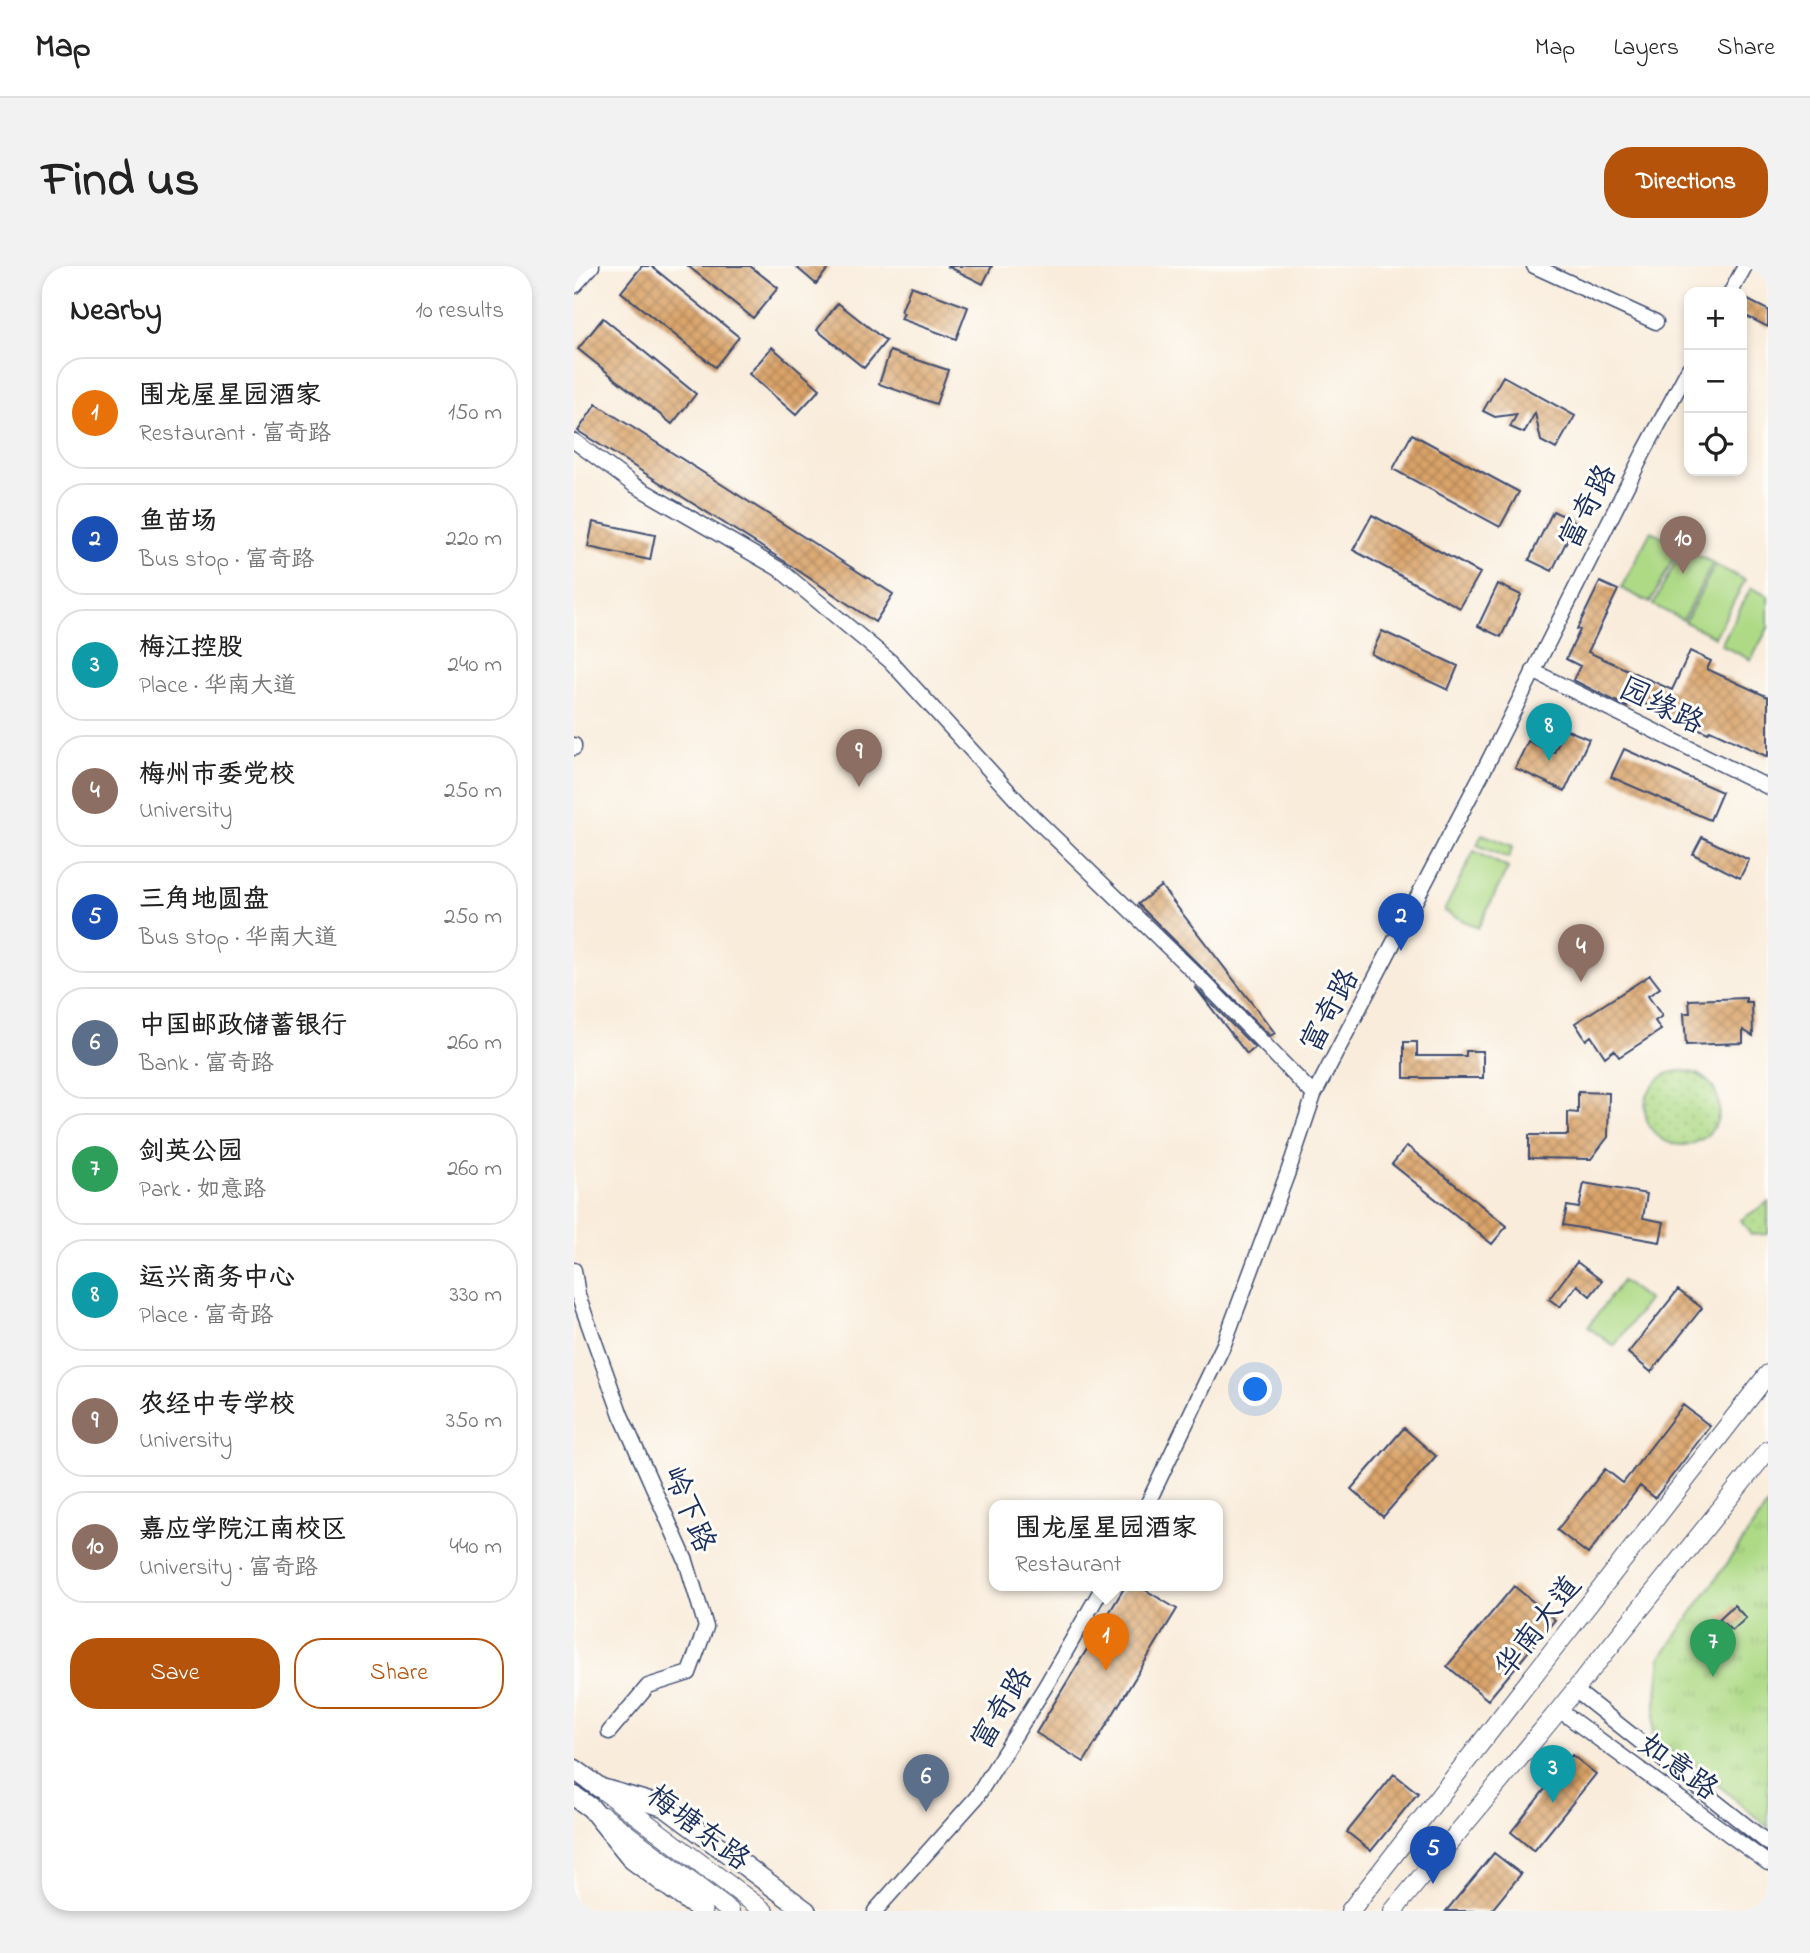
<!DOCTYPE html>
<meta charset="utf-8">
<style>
:root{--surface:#fff;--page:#f2f2f2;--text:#222;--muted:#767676;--line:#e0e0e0;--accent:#b45309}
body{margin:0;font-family:"Indie Flower","LXGW WenKai TC",sans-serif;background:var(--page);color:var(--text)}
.controls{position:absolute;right:21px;top:21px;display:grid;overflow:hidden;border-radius:14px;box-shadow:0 4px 10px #0003}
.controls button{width:63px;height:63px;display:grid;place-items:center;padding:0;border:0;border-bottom:2px solid var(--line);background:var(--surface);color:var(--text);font:35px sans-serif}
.you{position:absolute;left:682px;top:1124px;width:24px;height:24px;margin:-18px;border:5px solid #fff;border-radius:50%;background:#1a73e8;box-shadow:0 0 0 10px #1a73e833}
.badge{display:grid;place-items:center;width:46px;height:46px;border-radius:50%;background:var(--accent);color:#fff;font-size:23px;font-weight:700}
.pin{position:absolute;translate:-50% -58px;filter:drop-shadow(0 2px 4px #0008)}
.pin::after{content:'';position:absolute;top:37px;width:24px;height:21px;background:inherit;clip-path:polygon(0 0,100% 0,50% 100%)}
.popup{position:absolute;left:415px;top:1234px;width:234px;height:91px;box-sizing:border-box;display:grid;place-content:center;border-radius:14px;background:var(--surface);filter:drop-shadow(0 2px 5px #0005);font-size:23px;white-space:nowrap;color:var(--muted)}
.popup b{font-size:26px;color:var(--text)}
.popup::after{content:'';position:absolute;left:50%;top:100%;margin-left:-14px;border:14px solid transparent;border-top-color:var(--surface)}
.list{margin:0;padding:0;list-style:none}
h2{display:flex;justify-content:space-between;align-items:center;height:91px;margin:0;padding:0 28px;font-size:30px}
h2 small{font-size:23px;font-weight:400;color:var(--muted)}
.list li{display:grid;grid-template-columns:46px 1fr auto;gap:21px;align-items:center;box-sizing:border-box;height:112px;margin:0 14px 14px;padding:0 14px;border:2px solid var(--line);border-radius:28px}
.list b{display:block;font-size:26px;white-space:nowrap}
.list p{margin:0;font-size:23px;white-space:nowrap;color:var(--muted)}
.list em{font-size:23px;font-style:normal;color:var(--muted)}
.actions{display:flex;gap:14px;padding:21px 28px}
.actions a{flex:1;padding:16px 0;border:2px solid var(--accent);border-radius:28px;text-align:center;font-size:24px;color:var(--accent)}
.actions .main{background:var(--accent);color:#fff}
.icon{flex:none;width:38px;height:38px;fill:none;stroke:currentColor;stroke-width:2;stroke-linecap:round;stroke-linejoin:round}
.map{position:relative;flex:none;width:1194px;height:1645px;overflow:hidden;border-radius:28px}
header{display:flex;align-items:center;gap:42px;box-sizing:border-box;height:98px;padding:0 35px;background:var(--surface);border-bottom:2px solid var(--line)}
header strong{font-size:33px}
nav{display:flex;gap:38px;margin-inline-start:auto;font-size:24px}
.intro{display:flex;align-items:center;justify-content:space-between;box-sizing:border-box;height:168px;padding:0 42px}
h1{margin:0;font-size:49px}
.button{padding:18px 32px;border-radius:28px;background:var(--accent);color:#fff;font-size:24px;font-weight:700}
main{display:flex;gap:42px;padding:0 42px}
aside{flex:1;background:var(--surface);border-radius:28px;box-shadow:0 4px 10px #0003}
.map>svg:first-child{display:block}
.grass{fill:url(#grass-dots);stroke:#648472;stroke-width:2}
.park{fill:url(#park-tufts);stroke:#648472;stroke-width:2}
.pitch{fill:#aeda86;stroke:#648472;stroke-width:2}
.building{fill:url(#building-cross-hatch)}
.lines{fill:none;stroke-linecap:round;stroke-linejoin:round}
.minor-casing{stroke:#3c4b71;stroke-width:17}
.major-casing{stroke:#3c4b71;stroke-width:20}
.highway-casing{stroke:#3c4b71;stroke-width:22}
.minor{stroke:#fff;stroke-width:14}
.major{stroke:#fff;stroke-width:18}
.highway{stroke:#fff;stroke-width:19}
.labels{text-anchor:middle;stroke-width:6;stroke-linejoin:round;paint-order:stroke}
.street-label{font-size:30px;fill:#1b2f5e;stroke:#fdfcf7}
</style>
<header>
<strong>Map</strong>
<nav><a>Map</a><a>Layers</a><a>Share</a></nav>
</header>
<div class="intro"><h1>Find us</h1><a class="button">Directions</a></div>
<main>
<aside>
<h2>Nearby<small>10 results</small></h2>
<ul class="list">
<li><span class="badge" style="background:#e8710a">1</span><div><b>围龙屋星园酒家</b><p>Restaurant · 富奇路</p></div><em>150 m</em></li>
<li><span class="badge" style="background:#1a4fb4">2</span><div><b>鱼苗场</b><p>Bus stop · 富奇路</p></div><em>220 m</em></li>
<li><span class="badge" style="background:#0f9aa8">3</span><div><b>梅江控股</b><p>Place · 华南大道</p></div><em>240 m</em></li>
<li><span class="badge" style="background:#8d6e63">4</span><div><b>梅州市委党校</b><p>University</p></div><em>250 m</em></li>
<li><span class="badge" style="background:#1a4fb4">5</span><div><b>三角地圆盘</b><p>Bus stop · 华南大道</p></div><em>250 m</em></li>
<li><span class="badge" style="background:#5c6f8a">6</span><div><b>中国邮政储蓄银行</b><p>Bank · 富奇路</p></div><em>260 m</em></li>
<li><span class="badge" style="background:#2e9e5b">7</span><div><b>剑英公园</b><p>Park · 如意路</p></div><em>260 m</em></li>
<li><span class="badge" style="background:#0f9aa8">8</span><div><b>运兴商务中心</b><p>Place · 富奇路</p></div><em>330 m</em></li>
<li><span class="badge" style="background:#8d6e63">9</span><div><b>农经中专学校</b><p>University</p></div><em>350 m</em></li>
<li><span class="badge" style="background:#8d6e63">10</span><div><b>嘉应学院江南校区</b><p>University · 富奇路</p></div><em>440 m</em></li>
</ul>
<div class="actions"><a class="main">Save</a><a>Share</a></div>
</aside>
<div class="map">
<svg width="1194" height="1645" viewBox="0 0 1194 1645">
<defs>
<pattern id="grass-dots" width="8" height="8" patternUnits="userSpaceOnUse" patternTransform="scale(1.75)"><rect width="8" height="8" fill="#aeda86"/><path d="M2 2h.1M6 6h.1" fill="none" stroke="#95bb76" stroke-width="1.8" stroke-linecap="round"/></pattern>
<pattern id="park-tufts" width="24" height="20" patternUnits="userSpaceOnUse" patternTransform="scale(1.75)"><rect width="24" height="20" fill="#aeda86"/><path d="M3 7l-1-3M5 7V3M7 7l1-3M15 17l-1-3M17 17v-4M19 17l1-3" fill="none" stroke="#95bb76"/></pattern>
<pattern id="building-cross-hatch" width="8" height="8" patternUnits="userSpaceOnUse" patternTransform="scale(1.75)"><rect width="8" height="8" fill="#daa368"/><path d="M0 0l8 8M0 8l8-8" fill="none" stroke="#b08559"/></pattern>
</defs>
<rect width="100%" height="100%" fill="#fdfcf7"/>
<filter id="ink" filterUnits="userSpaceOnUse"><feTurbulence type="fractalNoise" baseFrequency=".0143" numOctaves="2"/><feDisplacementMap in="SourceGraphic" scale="14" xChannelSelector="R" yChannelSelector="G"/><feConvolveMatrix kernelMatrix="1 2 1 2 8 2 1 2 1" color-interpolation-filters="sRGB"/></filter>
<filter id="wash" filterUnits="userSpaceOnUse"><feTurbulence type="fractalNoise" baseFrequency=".00686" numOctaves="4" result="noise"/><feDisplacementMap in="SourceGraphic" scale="28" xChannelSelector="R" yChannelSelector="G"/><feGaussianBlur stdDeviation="1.57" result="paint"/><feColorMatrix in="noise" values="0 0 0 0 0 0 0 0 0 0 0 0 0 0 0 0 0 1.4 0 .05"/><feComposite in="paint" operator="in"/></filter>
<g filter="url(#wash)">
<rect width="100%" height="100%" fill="#f9ecdb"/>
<path class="grass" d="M1071 842a37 37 0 1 1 74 0a37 37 0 1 1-74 0Z
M1194 936V968L1177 969 1167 954Z"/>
<path class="park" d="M1194 1239V1561L1119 1498 1078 1476 1087 1391Z"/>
<path class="pitch" d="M1077 265 1106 280 1076 337 1047 322Z
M1109 282 1139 297 1109 354 1079 339Z
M1141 299 1171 314 1141 371 1111 356Z
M1177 322 1194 330V362L1177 394 1147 379Z
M908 568 939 580 934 592 903 579Z
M900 585 934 602 904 662 870 645Z
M1048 1015 1074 1034 1040 1080 1014 1061Z"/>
<g id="blocks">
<path class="building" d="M68 0H77L165 71 141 101 47 26Z
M114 0H176L204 22 179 52Z
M221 0H256L242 18Z
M373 0H418L409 18Z
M337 20 394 41 382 73 327 53 330 47 327 46Z
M1168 31 1194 44V61L1168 48Z
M264 37 312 75 290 102 243 64Z
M29 52 122 128 98 158 4 83Z
M198 81 246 123 222 149 175 108Z
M316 85 374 104 362 138 305 118Z
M929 110 1001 150 982 183 967 175 961 147 950 167 936 161 943 148 921 151 909 145Z
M22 138 319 328 301 356 210 295 4 165Z
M838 168 945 226 926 261 819 203Z
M979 245 1002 256 978 305 955 294Z
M798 249 906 307 886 342 779 284Z
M19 256 81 269 76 294 14 281Z
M1026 316 1044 324 1014 386 1098 424 1116 385 1137 395 1133 403 1194 431V491L1136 464 1134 467 1058 432 1053 441 999 414 1006 400 992 393 1006 364 1003 363Z
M924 318 947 329 927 371 904 360Z
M808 365 884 400 874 424 797 388Z
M991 463 1015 473 991 525 941 502 954 475 980 487Z
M1050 483 1148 526 1136 554 1037 511Z
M1128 571 1175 594 1166 612 1119 588Z
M587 620 701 767 696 770 564 638Z
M1076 709 1086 722 1074 730 1088 750 1081 755 1087 764 1045 791 1040 784 1031 791 1017 770 1012 774 1001 757Z
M621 721 622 722 681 782 673 788Z
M1172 732V736H1178L1179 770 1169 764V777L1112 779 1110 747H1116L1115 734Z
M830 776H843V790H892V785H909V812H830Z
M1004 826 1035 827 1034 871 1017 893 955 892V869H994V846L1004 847Z
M833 880 933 960 918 978 818 898Z
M1010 917 1073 928 1069 952 1090 956 1086 976 989 959 993 940 1005 942Z
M1003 996 1028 1015 1016 1030 1003 1019 986 1041 975 1033Z
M1104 1024 1128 1042 1077 1106 1054 1087Z
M1109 1139 1136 1160 1081 1232 1066 1220 1014 1288 983 1264 1031 1203 1049 1217Z
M830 1162 862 1190 809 1251 777 1223Z
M552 1319H563L603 1343 510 1496 462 1467Z
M940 1320 981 1354 914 1434 873 1400Z
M1160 1339 1172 1352 1158 1365 1145 1353Z
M998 1489 1022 1508 960 1585 937 1566Z
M820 1508 844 1527 797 1585 773 1566Z
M920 1587 947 1608 917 1645H872Z"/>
</g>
</g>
<g filter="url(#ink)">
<use href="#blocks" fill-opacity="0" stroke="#3c4b71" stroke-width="2"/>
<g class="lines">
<defs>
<path id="minor" d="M960 0 1082 56
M0 20 18 0
M1157 26 1171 0
M0 175 60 219 205 303 316 395 449 541 629 715 740 829
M959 405 1194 521
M0 479V482
M0 1004 4 1029 47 1149 112 1295 132 1361 115 1407 74 1420 35 1466
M573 1239 650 1078 714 906 740 829 914 496 1070 186 1115 102
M1001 1424 1194 1577
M985 1444 1194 1597
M301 1645 402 1532 471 1421 530 1319"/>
<path id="major" d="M30 1525 190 1645
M29 1550 156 1645
M776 1645 1194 1108
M819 1645 985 1444 1194 1184"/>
<path id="highway" d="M0 1503 26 1522 91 1541 232 1645
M0 1530 17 1542 59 1594 128 1645"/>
</defs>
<use href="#minor" class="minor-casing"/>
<use href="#major" class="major-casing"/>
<use href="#highway" class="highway-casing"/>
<use href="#minor" class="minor"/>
<use href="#major" class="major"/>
<use href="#highway" class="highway"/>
</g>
</g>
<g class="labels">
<g class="street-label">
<text transform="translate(1013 240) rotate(-63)" y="10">富奇路</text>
<text transform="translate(1088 439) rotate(26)" y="10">园缘路</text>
<text transform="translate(755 744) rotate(-62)" y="10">富奇路</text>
<text transform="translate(116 1243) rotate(67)" y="10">岭下路</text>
<text transform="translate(963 1360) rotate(-52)" y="10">华南大道</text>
<text transform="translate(427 1442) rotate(-59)" y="10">富奇路</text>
<text transform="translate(1105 1500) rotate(36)" y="10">如意路</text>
<text transform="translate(125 1561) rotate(37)" y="10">梅塘东路</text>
</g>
</g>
</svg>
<div class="controls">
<button>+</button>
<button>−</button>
<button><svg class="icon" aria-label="locate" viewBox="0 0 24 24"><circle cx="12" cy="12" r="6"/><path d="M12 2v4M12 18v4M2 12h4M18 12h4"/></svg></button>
</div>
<div class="you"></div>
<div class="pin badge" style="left:532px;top:1405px;background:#e8710a">1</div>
<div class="popup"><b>围龙屋星园酒家</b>Restaurant</div>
<div class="pin badge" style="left:827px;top:685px;background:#1a4fb4">2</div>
<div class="pin badge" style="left:979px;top:1537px;background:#0f9aa8">3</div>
<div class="pin badge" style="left:1007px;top:716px;background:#8d6e63">4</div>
<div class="pin badge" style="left:859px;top:1618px;background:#1a4fb4">5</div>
<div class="pin badge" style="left:352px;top:1546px;background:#5c6f8a">6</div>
<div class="pin badge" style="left:1139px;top:1411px;background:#2e9e5b">7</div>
<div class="pin badge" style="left:975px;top:495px;background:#0f9aa8">8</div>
<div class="pin badge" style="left:285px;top:521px;background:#8d6e63">9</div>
<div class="pin badge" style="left:1109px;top:308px;background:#8d6e63">10</div>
</div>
</main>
